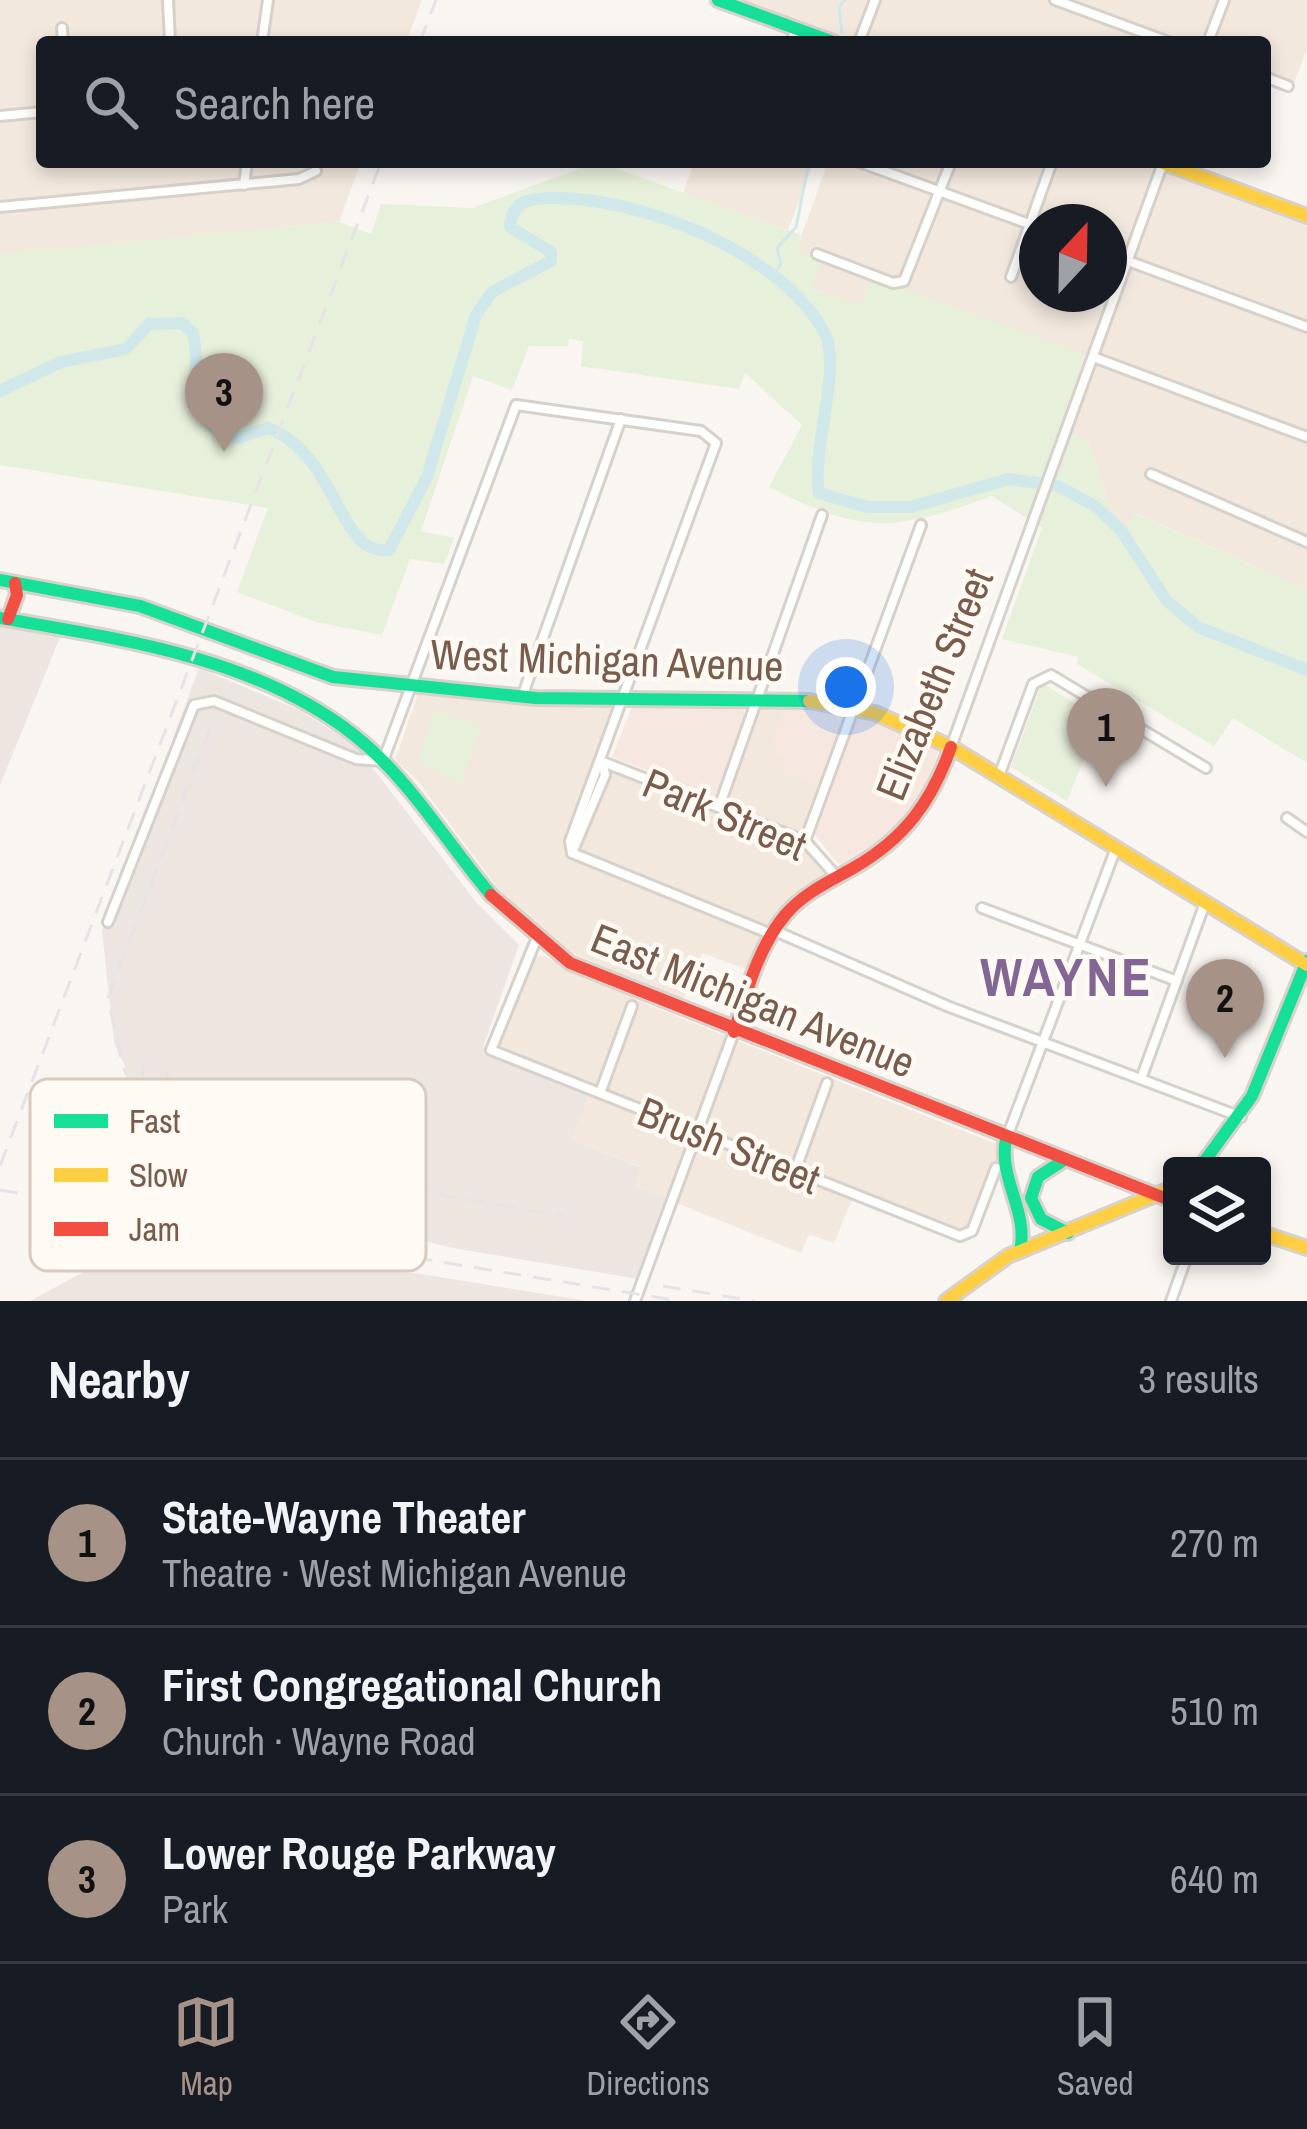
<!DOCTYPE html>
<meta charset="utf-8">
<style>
:root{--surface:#171b24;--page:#20242c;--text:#f1f3f6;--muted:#9ea1a6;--line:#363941;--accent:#a69286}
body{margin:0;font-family:"Archivo Narrow",sans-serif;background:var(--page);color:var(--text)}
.controls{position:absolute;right:36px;bottom:36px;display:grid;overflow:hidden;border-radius:12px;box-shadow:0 6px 18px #0003}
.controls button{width:108px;height:108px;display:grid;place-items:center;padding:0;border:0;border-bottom:3px solid var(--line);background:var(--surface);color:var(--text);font:60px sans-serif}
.compass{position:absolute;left:1019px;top:204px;width:108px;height:108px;border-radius:50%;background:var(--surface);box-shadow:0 6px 18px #0003;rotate:22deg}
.you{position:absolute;left:846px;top:687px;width:42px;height:42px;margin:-30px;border:9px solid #fff;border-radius:50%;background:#1a73e8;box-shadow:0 0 0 18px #1a73e833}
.badge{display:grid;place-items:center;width:78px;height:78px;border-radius:50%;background:var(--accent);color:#111;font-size:39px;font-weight:700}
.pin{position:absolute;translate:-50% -99px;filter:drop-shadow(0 3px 6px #0008)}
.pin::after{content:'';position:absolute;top:63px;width:42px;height:36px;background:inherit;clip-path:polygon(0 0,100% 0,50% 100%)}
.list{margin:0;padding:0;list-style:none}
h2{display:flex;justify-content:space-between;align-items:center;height:156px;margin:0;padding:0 48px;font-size:51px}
h2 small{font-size:39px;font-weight:400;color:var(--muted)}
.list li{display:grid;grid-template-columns:78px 1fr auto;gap:36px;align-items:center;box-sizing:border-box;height:168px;padding:0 48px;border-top:3px solid var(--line)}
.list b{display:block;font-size:45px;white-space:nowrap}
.list p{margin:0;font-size:39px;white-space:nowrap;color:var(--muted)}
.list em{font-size:39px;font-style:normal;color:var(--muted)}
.icon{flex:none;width:66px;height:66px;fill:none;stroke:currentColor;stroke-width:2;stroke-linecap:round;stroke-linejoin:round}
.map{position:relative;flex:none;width:1307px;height:1301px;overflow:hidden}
.search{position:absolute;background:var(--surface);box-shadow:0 6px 18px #0003;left:36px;right:36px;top:36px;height:132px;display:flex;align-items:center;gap:30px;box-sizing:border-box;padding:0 42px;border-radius:12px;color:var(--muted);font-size:45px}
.sheet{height:660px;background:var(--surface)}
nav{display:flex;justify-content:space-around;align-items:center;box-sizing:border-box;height:168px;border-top:3px solid var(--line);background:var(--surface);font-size:33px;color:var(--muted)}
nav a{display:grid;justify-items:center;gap:6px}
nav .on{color:var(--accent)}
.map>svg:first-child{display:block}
.residential{fill:#f2e8de;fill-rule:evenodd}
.commercial{fill:#f6e8e1}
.industrial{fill:#ede5e0}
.green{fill:#e7f0db}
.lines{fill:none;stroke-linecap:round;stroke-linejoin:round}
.stream{stroke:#d0e8ea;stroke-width:3}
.river{stroke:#d0e8ea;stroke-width:12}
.street-casing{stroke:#d7d1cb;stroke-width:14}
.fast-casing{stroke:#d9d2cb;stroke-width:18}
.slow-casing{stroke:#d9d2cb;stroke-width:18}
.jam-casing{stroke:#d9d2cb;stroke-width:18}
.street{stroke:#fefefd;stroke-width:8}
.fast{stroke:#16e098;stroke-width:12}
.slow{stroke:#ffcf43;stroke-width:12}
.jam{stroke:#f24e42;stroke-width:12}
.rail{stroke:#e6e3e7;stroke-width:3;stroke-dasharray:18 12;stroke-linecap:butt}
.labels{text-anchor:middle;stroke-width:9;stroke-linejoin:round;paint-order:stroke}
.street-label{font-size:42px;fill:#7a5c4d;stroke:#fffaf3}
.district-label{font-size:54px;font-weight:bold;letter-spacing:3px;fill:#846695;stroke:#fffaf3}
.key{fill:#fffaf3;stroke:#d7cbc1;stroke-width:3}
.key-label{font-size:33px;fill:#7a5c4d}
</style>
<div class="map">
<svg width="1307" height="1301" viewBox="0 0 1307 1301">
<rect width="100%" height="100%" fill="#f9f5f0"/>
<path class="residential" d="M0 0H422L406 42H42V162H361L339 222 0 254Z
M743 0H1307V48L1294 83 1265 71V42H856Z
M694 162H814L788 230 683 193Z
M828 162H1134L1307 226V590L1135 513 1122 546 1088 440 1058 430 1085 356 872 278 861 307 811 288 821 260 796 251ZM1037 222H1109V294H1037Z
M419 691 609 706 613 714 595 765 722 813 760 708H785L770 752 787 759 783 771 821 786 801 843 826 873 773 918 748 970 702 953 683 1001 637 982 570 952 510 904 417 780 395 760Z
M542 955 646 1004 996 1144 1001 1149 968 1226 963 1231 856 1190 834 1243 809 1234 801 1253 634 1186 639 1166 571 1140 593 1084 499 1046 531 960Z"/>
<path class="commercial" d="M733 706 742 708 747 717 715 797 612 757 632 707Z
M785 708 863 715 939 747 926 797 902 829 841 866 837 862 814 834 831 790 783 771 787 759 770 752Z"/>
<path class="industrial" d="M0 626 61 635 0 785Z
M199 668 299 710 355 745 476 902 519 945 483 1047 590 1093 571 1140 640 1167 635 1186 668 1199 639 1279 453 1248 326 1217 213 1166 167 1131 138 1097 114 1041 102 931Z
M163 1248 421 1274 587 1301H30L115 1255Z"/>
<path class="green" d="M598 162 801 235 797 251 821 260 812 289 861 306 872 278 1085 355 1059 429 1088 440 1121 544 1134 513 1307 590V763L1233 718 1214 746 1077 664 1079 657 1002 639 1042 528 992 496C894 532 863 535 769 487L802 425 745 373 739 389 581 366 583 341 569 339 568 346H529L512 390 473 376 421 531 454 538 444 564 410 559 382 635 316 622 237 592 268 508 0 465V254L339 222 371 234 381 204 472 208Z
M1042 683 1100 719 1067 801 1011 767Z
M435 711 481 726 461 784 417 761Z"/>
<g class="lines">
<path class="stream" d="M842 33 839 7 845 0
M773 277 781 264 777 248 796 227 809 162"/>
<path class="river" d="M0 391 61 362 126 349 149 324 182 323 193 333C203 375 179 425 238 438L268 428C339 455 337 557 389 550L427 477 476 315 492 292 551 261V252L510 227C512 199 531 198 555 198 642 198 780 252 824 332 843 367 811 447 819 493L868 507H911L1009 479 1058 486 1095 506 1120 529 1167 601 1198 627 1307 670"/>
<defs>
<path id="street" d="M168 0 170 42
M1055 0 1169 42
M62 28 63 42
M262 42 268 0
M791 42 796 29
M859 42 875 0
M1208 42 1224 0
M1265 77 1288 86
M0 116 42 112
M859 162 1037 227
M244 185 247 162
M0 207 299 179 316 171
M817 254 893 283 904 281 951 162
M1109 254 1307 327
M1011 277 1052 162
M1093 357 1307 437
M1151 474 1307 542
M522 697 621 419
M951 747 1163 163
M603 762 805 841 837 877
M999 776 1033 684 1051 675 1206 768
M719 807 822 515
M1287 818 1307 832
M805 841 921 525
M572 853 771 934
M572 853 605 775 603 764
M982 908 1177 981
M108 922 194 705 214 701 356 759 383 761 516 405 701 431 716 443 570 841 572 853
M773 930 947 1006 1241 1117
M536 940 491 1050 960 1236 972 1231 996 1168
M1141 1079 1205 903
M600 1093 632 1006
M1007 1137 1116 848
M795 1171 827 1083
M635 1301 734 1032
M1171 1301 1187 1256"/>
<path id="fast" d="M718 0 833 42
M0 580 140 606 333 677 536 698 809 701
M0 618C120 639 255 657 354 735 409 778 446 842 491 895
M1006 1139C998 1179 1029 1211 1020 1251
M1064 1160 1038 1177 1031 1198 1041 1219 1068 1233
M1201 1166 1252 1096 1307 961"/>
<path id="slow" d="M1161 162 1307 216
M809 701 875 713 951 747 1307 965
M1262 1233 1307 1248
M946 1301 1008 1256 1172 1188"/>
<path id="jam" d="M8 619 17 595 15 583
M491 895 570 963 1172 1201
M734 1032C747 991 758 947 786 914 805 892 831 881 855 867 905 838 932 801 951 747"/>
</defs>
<use href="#street" class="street-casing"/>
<use href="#fast" class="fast-casing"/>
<use href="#slow" class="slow-casing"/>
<use href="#jam" class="jam-casing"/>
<use href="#street" class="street"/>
<use href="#fast" class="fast"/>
<use href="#slow" class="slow"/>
<use href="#jam" class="jam"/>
<path class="rail" d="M420 42 436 0
M144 1062C128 1139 231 1206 294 1223
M168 1072 166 1097 175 1136
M157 1139 122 1065 108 998 211 726
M0 1166 381 162
M383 1171 447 1196 564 1216
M0 1190 680 1301
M281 1214 379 1240
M663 1286 754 1301"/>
</g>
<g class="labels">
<g class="street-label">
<text transform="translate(607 660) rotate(2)" y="15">West Michigan Avenue</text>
<text transform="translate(934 684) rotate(-68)" y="15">Elizabeth Street</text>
<text transform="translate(725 814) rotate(23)" y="15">Park Street</text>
<text transform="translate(753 1000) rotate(22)" y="15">East Michigan Avenue</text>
<text transform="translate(729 1145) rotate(22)" y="15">Brush Street</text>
</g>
<g class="district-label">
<text x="1067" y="996">WAYNE</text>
</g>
</g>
<rect x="30" y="1079" width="396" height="192" rx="18" class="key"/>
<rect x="54" y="1114" width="54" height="14" fill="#16e098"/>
<rect x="54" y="1168" width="54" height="14" fill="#ffcf43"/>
<rect x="54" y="1222" width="54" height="14" fill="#f24e42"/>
<g class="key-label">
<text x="129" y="1133">Fast</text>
<text x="129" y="1187">Slow</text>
<text x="129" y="1241">Jam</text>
</g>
</svg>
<div class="controls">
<button><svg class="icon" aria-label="layers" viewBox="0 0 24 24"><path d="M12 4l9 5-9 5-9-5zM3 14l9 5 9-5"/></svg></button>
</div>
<svg class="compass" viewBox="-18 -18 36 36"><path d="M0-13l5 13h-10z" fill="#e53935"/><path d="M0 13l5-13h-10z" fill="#9ea1a6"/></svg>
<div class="you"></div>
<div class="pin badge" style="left:1106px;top:787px">1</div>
<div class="pin badge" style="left:1225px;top:1058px">2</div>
<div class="pin badge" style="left:224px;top:452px">3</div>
<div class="search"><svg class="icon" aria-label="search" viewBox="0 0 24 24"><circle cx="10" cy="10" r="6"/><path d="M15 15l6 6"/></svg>Search here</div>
</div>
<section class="sheet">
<h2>Nearby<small>3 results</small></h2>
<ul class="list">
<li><span class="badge">1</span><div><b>State-Wayne Theater</b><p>Theatre · West Michigan Avenue</p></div><em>270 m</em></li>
<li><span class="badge">2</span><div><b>First Congregational Church</b><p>Church · Wayne Road</p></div><em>510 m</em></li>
<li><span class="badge">3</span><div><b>Lower Rouge Parkway</b><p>Park</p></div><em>640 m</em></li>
</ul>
</section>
<nav>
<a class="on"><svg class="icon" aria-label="map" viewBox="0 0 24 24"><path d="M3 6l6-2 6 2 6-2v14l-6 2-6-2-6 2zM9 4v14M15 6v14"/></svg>Map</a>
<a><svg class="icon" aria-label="directions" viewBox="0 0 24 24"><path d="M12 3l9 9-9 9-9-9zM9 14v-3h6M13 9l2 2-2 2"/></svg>Directions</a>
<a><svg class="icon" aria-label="saved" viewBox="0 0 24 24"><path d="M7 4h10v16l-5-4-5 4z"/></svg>Saved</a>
</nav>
